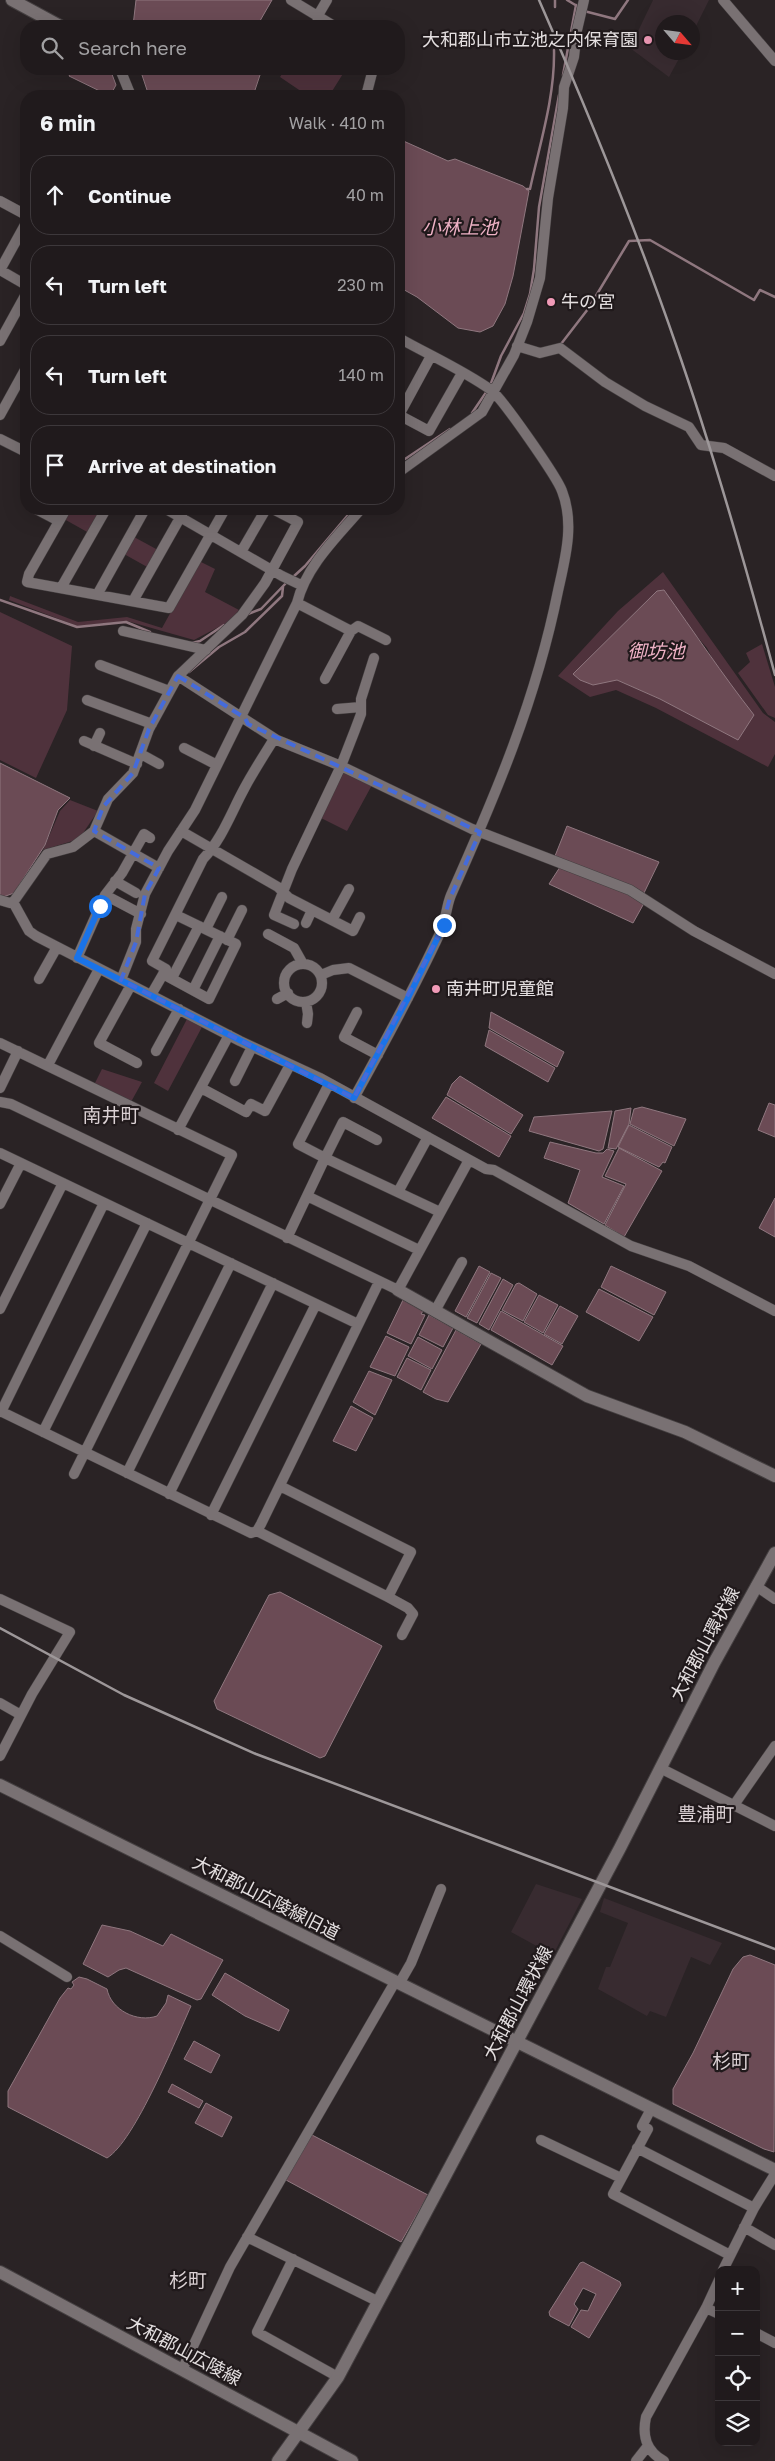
<!DOCTYPE html>
<meta charset="utf-8">
<style>
:root{--surface:#201a1c;--page:#2d2729;--text:#f1f3f6;--muted:#a2a1a3;--line:#3d383b}
body{margin:0;font-family:"Golos Text","Noto Sans JP",sans-serif;background:var(--page);color:var(--text)}
.controls{position:absolute;right:15px;bottom:15px;display:grid;overflow:hidden;border-radius:10px;box-shadow:0 5px 20px #0002}
.controls button{width:45px;height:45px;display:grid;place-items:center;padding:0;border:0;border-bottom:1px solid var(--line);background:var(--surface);color:var(--text);font:25px sans-serif}
.compass{position:absolute;left:655px;top:15px;width:45px;height:45px;border-radius:50%;background:var(--surface);box-shadow:0 5px 20px #0002;rotate:118deg}
.stop{position:absolute;width:15px;height:15px;margin:-11px;border:4px solid #1a73e8;border-radius:50%;background:#fff}
.stop.end{background:#1a73e8;border-color:#fff;box-shadow:0 1px 5px #0008}
.list{margin:0;padding:0;list-style:none}
h2{display:flex;justify-content:space-between;align-items:center;height:65px;margin:0;padding:0 20px;font-size:21px}
h2 small{font-size:16px;font-weight:400;color:var(--muted)}
.list li{display:grid;grid-template-columns:32px 1fr auto;gap:15px;align-items:center;box-sizing:border-box;height:80px;margin:0 10px 10px;padding:0 10px;border:1px solid var(--line);border-radius:20px}
.list b{display:block;font-size:19px;white-space:nowrap}
.list em{font-size:16px;font-style:normal;color:var(--muted)}
.icon{flex:none;width:28px;height:28px;fill:none;stroke:currentColor;stroke-width:2;stroke-linecap:round;stroke-linejoin:round}
.map{position:relative;flex:none;width:775px;height:2461px;overflow:hidden}
.search{position:absolute;background:var(--surface);box-shadow:0 5px 20px #0002;left:20px;top:20px;width:385px;height:55px;display:flex;align-items:center;gap:12px;box-sizing:border-box;padding:0 18px;border-radius:20px;color:var(--muted);font-size:19px}
.panel{position:absolute;background:var(--surface);box-shadow:0 5px 20px #0002;left:20px;top:90px;width:385px;height:425px;border-radius:20px}
.map>svg:first-child{display:block}
.built{fill:#382b30}
.green{fill:#4f323c;fill-rule:evenodd}
.water{fill:#6b4b55;stroke:#8f777f}
.lines{fill:none;stroke-linecap:round;stroke-linejoin:round}
.stream{stroke:#8f777f;stroke-width:2.5}
.street-casing{stroke:#443f40;stroke-width:11}
.secondary-casing{stroke:#443f40;stroke-width:14}
.street{stroke:#797173;stroke-width:10}
.secondary{stroke:#797173;stroke-width:12}
.rail{stroke:#9d9799;stroke-width:2.5}
.route{stroke:#1a73e8;stroke-width:6}
.marked{fill:none;stroke:#456bda;stroke-width:4;stroke-dasharray:10 6;stroke-linejoin:round}
.poi-dot{fill:#f09ab7;stroke:#20191b;stroke-width:2}
.labels{text-anchor:middle;stroke-width:4.5;stroke-linejoin:round;paint-order:stroke}
.poi-label{font-size:18px;fill:#e4dfe0;stroke:#20191b;text-anchor:start}
.street-label{font-size:18px;fill:#e4dfe0;stroke:#20191b}
.water-label{font-size:19px;font-style:italic;fill:#eeb1c5;stroke:#20191b}
.neighbourhood-label{font-size:19px;fill:#dbd1d4;stroke:#20191b}
</style>
<div class="map">
<svg width="775" height="2461" viewBox="0 0 775 2461">
<rect width="100%" height="100%" fill="#2a2325"/>
<path class="built" d="M653 0H709L693 32 692 22H662V52L682 53 669 77 630 48Z
M536 1884 582 1899 553 1955 511 1932Z
M604 1898 722 1943 710 1965 691 1957 666 2017 650 2011 647 2016 598 1989 606 1967H610L628 1923 600 1912Z"/>
<path class="green" d="M285 69H346L329 96H308L280 77Z
M70 509H85L98 516 89 533 64 519Z
M134 537 158 550 149 568 124 554Z
M199 561 215 569 205 592 239 610 230 621 194 640 127 621 77 626 9 600 10 596 78 622 127 617 162 628Z
M663 572 763 713 775 722V754L768 767 656 708 616 690 590 697 558 676 618 611ZM657 591 707 648 717 668 660 699 617 680 573 674Z
M0 612 72 646 67 710 36 778 0 760Z
M762 644 775 687V718L768 715 738 673 750 662 746 653Z
M347 773 372 785 347 831 321 818 343 774Z
M70 800 98 811 79 839 43 850 60 811Z
M187 1019 202 1027 168 1091 154 1083Z
M102 1069 142 1082 131 1102 94 1085Z"/>
<path class="water" d="M136 0H272L257 26H133Z
M73 69H110L116 85 110 96 69 76Z
M140 69H262L253 96H149Z
M399 139 448 161 455 159 523 186 529 191 513 276 505 304 493 326 480 332 458 328 417 297 399 287Z
M664 590C694 632 722 674 754 715L738 740 660 699 617 680 593 685 580 680 573 674 657 591Z
M0 763 70 798 58 810 45 845 14 893 3 897 0 896Z
M567 826 659 862 643 895 555 856Z
M560 867 623 892 641 901 643 905 633 923 549 884Z
M491 1012 564 1052 557 1067 489 1028Z
M489 1030 555 1068 548 1082 485 1046Z
M460 1076 523 1115 511 1134 447 1095 452 1084Z
M446 1097 511 1136 499 1157 432 1118Z
M769 1103 775 1105V1137L758 1130Z
M642 1107 686 1119 674 1146 630 1124 634 1109Z
M631 1108 629 1124 616 1149 608 1148 615 1111Z
M612 1111 603 1149 599 1151 529 1131 534 1117Z
M629 1125 672 1147 665 1163 663 1162 659 1167 618 1147Z
M550 1142 596 1153H603L607 1149 614 1151 602 1177 624 1186 604 1224 568 1203 580 1170 544 1158Z
M619 1148 662 1171 624 1237 605 1225 626 1184 605 1176Z
M775 1198V1237L759 1228Z
M479 1266 490 1272 466 1317 455 1311Z
M611 1266 666 1292 654 1315 601 1287Z
M491 1273 501 1278 477 1323 467 1318Z
M503 1279 513 1285 489 1330 479 1324Z
M519 1283 537 1294 523 1321 502 1310 516 1284Z
M599 1289 653 1317 639 1341 586 1312Z
M539 1295 558 1305 543 1333 524 1322Z
M403 1300 423 1311 421 1314 425 1315 411 1344 387 1333Z
M560 1306 578 1316 562 1344 544 1334Z
M501 1311 563 1346 552 1365 491 1330Z
M429 1315 453 1328 443 1347 419 1335Z
M456 1330 481 1344 448 1402 436 1399 423 1392Z
M386 1336 409 1347 395 1376 370 1367Z
M418 1337 442 1350 432 1369 408 1356Z
M407 1358 431 1370 421 1390 397 1377Z
M369 1371 392 1380 375 1415 353 1402Z
M351 1406 373 1418 356 1451 333 1441Z
M280 1592 382 1646 325 1756 320 1758 217 1709 214 1701 269 1595Z
M102 1925 130 1931 163 1946 171 1934 223 1960 201 1999 197 2000 126 1968 119 1970 108 1977 83 1964Z
M750 1955 775 1965 774 2152 764 2149 673 2104V2089L693 2053 733 1969 743 1957Z
M225 1973 289 2010 279 2031 245 2016 212 1995Z
M79 1977 87 1979 107 1989C111 2010 137 2023 157 2016L166 2003 168 1995 191 2006C176 2039 135 2141 107 2158L8 2107V2091L60 1998 68 1988 71 1989 74 1985 72 1982Z
M194 2041 220 2055 211 2073 184 2059Z
M172 2084 203 2101 199 2108 168 2092Z
M206 2103 232 2117 222 2137 195 2123Z
M312 2135 428 2195 401 2242 286 2180Z
M583 2262 620 2282 621 2285 589 2338 571 2327 581 2310 588 2311 596 2294 583 2288 574 2304 578 2309 569 2326 550 2316 549 2312 580 2263Z"/>
<g class="lines">
<path class="stream" d="M555 0V7
M567 0 577 6
M584 11 615 19 628 0
M563 75 576 5
M527 189H530C540 143 555 97 554 50
M561 344 588 309 629 241 650 240 754 300 760 290 775 297
M490 386 501 356 524 313 530 294 534 269 539 207 559 95
M472 413 487 391
M399 463 450 429
M293 577 305 566 353 509
M0 600 77 627 126 622 150 632
M248 614 261 609 287 582
M192 643 200 641 224 625
M189 672 219 647 245 632 282 596 283 587"/>
<defs>
<path id="street" d="M291 0 334 26
M723 0 775 61
M317 17 327 0
M120 69 131 96
M366 96 373 69
M0 201 26 215
M26 223 0 270 26 285
M0 341 26 294
M517 346 540 353 560 348 605 382 645 406 689 427 701 445 724 448 775 476
M0 415 26 368
M399 415 429 431 462 373
M399 415 431 356
M0 439 26 452
M399 472 482 412 514 355 527 322 540 278 548 198 563 108 564 87 574 57 577 30 584 0
M36 509 59 521
M66 509 29 574 27 582 169 608 225 509
M166 509 282 576 301 585
M241 552 266 509
M61 588 106 509
M97 595 145 509
M133 601 185 509
M297 603 351 631 358 626 386 640
M123 631 206 650
M100 665 169 691
M178 676 277 740 341 766 472 829 630 890 694 931 775 974
M325 679 351 631
M87 700 152 724
M337 709 361 707
M84 741 137 764
M94 746 100 733
M184 748 217 765
M141 754 159 764
M94 831 159 868
M181 831 278 887 289 898 353 931 360 917
M115 881 136 893
M105 895 141 914
M0 900 10 903 14 901 47 854 73 847 94 831 108 799 133 773 149 729 178 676 242 615 265 583 298 522 273 509
M13 902 29 931 36 936 240 1041 320 1078 486 1169 494 1170 631 1246 689 1266 775 1311
M332 920 349 889
M306 923 312 910
M294 924 274 915 292 869 341 766 355 730 361 714V699L374 658
M206 929 222 897
M268 934 294 948 303 964
M227 940 242 910
M77 958 105 895 122 873 144 834 150 838
M284 983a19 19 0 1 1 38 0a19 19 0 1 1-38 0Z
M163 974 209 999 236 944 176 915
M321 975 333 970 349 968 408 998
M172 978 199 926
M39 979 57 947
M121 980 136 942V929L145 894 168 851 195 810 297 603C306 566 337 537 361 509
M131 985 99 1043 137 1063
M193 990 220 936
M151 995 166 969 152 961 203 859C222 839 231 813 244 789 253 772 264 755 274 739
M277 999 288 993
M306 1002 308 1014 307 1023
M357 1012 344 1037 378 1055
M0 1043 232 1155 74 1474
M156 1051 179 1009
M48 1065 99 969
M235 1081 252 1047
M0 1088 18 1051
M201 1088 246 1112 251 1104 265 1111 290 1065
M354 1098C384 1044 414 989 440 933 446 921 446 907 451 895 496 794 536 700 558 591 565 559 575 524 562 491 557 477 502 398 491 390 463 370 429 355 399 338
M0 1102 11 1104 398 1290 469 1160
M178 1130 229 1035
M377 1140 343 1122 325 1158 440 1212
M0 1153 358 1324
M398 1192 428 1137
M307 1196 419 1250
M0 1204 21 1163
M287 1238 325 1158 298 1144 329 1084
M0 1309 63 1183
M435 1311 462 1262
M0 1411 251 1533 257 1531 261 1524 379 1282
M1 1412 104 1203
M43 1432 147 1223
M127 1473 231 1263
M169 1494 273 1283
M211 1515 316 1304
M257 1531 388 1597 411 1552 280 1486
M756 1586 775 1599
M388 1597 408 1608 413 1614 402 1635
M0 1599 70 1632 32 1694 0 1756
M0 1703 21 1715
M660 1768 775 1826
M734 1805 775 1746
M0 1936 67 1977
M399 1984 411 1963 441 1889
M651 2109 642 2126 648 2129 613 2194 730 2255
M541 2140 621 2178
M637 2148 754 2208
M744 2227 775 2245
M247 2237 377 2301
M293 2259 257 2332 338 2377
M723 2270 754 2208 775 2174
M706 2308 719 2314
M756 2333 775 2343
M182 2370 230 2267 395 1982
M636 2461 647 2447
M664 2461C646 2451 642 2436 646 2417L706 2308 719 2280"/>
<path id="secondary" d="M12 0 60 26
M398 1290 587 1396 685 1432 775 1476
M0 1785 775 2170
M0 2272 352 2461
M278 2461 338 2377 620 1848 714 1663 775 1553"/>
</defs>
<use href="#street" class="street-casing"/>
<use href="#secondary" class="secondary-casing"/>
<use href="#street" class="street"/>
<use href="#secondary" class="secondary"/>
<path class="rail" d="M539 0C588 112 635 226 675 342 713 451 745 563 775 675
M0 1628 124 1695 256 1754 775 1949"/>
</g>
<g class="lines">
<path class="route" d="M100 906 77 958 354 1098 408 998 444 925"/>
</g>
<path class="marked" d="M178 676 245 718 248 724 480 832 450 898 440 933 354 1098 121 980 136 942 145 894 159 868 94 831 103 807 133 773 149 729Z"/>
<g class="poi-dot">
<circle cx="648" cy="40" r="5"/>
<circle cx="551" cy="302" r="5"/>
<circle cx="436" cy="989" r="5"/>
</g>
<g class="labels">
<g class="poi-label">
<text x="638" y="46" text-anchor="end">大和郡山市立池之内保育園</text>
<text x="561" y="308">牛の宮</text>
<text x="446" y="995">南井町児童館</text>
</g>
<g class="street-label">
<text transform="translate(705 1644) rotate(-62)" y="6">大和郡山環状線</text>
<text transform="translate(266 1898) rotate(27)" y="6">大和郡山広陵線旧道</text>
<text transform="translate(518 2003) rotate(-62)" y="6">大和郡山環状線</text>
<text transform="translate(184 2351) rotate(28)" y="6">大和郡山広陵線</text>
</g>
<g class="water-label">
<text x="460" y="234">小林上池</text>
<text x="656" y="658">御坊池</text>
</g>
<g class="neighbourhood-label">
<text x="111" y="1122">南井町</text>
<text x="706" y="1821">豊浦町</text>
<text x="731" y="2068">杉町</text>
<text x="188" y="2287">杉町</text>
</g>
</g>
</svg>
<div class="controls">
<button>+</button>
<button>−</button>
<button><svg class="icon" aria-label="locate" viewBox="0 0 24 24"><circle cx="12" cy="12" r="6"/><path d="M12 2v4M12 18v4M2 12h4M18 12h4"/></svg></button>
<button><svg class="icon" aria-label="layers" viewBox="0 0 24 24"><path d="M12 4l9 5-9 5-9-5zM3 14l9 5 9-5"/></svg></button>
</div>
<svg class="compass" viewBox="-18 -18 36 36"><path d="M0-13l5 13h-10z" fill="#e53935"/><path d="M0 13l5-13h-10z" fill="#a2a1a3"/></svg>
<div class="stop" style="left:100px;top:906px"></div>
<div class="stop end" style="left:444px;top:925px"></div>
<div class="search"><svg class="icon" aria-label="search" viewBox="0 0 24 24"><circle cx="10" cy="10" r="6"/><path d="M15 15l6 6"/></svg>Search here</div>
<section class="panel">
<h2>6 min<small>Walk · 410 m</small></h2>
<ul class="list">
<li><svg class="icon" aria-label="ahead" viewBox="0 0 24 24"><path d="M12 20V5M6 11l6-6 6 6"/></svg><div><b>Continue</b></div><em>40 m</em></li>
<li><svg class="icon" aria-label="left" viewBox="0 0 24 24"><path d="M17 20v-9H6M10 6l-5 5 5 5"/></svg><div><b>Turn left</b></div><em>230 m</em></li>
<li><svg class="icon" aria-label="left" viewBox="0 0 24 24"><path d="M17 20v-9H6M10 6l-5 5 5 5"/></svg><div><b>Turn left</b></div><em>140 m</em></li>
<li><svg class="icon" aria-label="arrive" viewBox="0 0 24 24"><path d="M6 21V4h12l-3 4 3 4H6"/></svg><div><b>Arrive at destination</b></div></li>
</ul>
</section>
</div>
